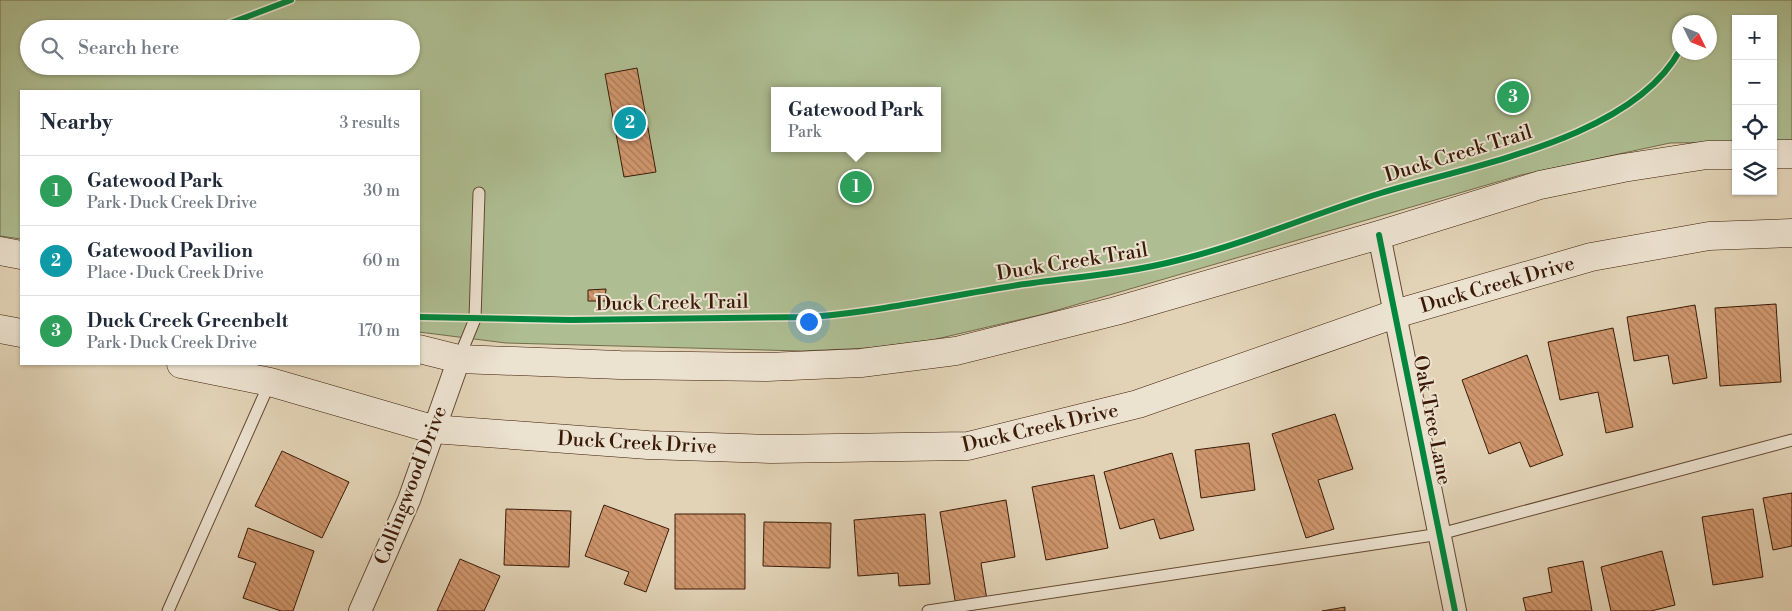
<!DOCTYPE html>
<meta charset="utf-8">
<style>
:root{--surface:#fff;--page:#f2f2f3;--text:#1f2937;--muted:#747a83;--line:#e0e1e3;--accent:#1a73e8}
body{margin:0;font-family:"Libre Bodoni",serif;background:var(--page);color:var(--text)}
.controls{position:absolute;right:15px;top:15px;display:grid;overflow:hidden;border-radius:0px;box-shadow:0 1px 4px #0004}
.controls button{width:45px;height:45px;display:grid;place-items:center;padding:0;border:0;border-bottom:1px solid var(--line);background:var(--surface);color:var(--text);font:25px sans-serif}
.compass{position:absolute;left:1672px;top:15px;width:45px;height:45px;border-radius:50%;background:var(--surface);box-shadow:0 1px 4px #0004;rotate:133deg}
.you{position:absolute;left:808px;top:321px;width:18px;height:18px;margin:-12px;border:4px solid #fff;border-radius:50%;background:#1a73e8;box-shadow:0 0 0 8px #1a73e833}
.badge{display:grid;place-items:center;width:32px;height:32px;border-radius:50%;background:var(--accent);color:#fff;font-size:16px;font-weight:700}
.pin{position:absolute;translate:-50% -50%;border:2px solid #fff;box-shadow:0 1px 5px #0006}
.popup{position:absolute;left:771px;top:87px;width:170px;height:65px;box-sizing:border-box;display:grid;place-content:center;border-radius:0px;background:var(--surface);filter:drop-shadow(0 1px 4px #0005);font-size:16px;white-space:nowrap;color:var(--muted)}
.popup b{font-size:19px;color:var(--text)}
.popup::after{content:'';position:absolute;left:50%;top:100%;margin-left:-10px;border:10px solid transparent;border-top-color:var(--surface)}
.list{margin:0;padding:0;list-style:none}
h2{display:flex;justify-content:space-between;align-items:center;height:65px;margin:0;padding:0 20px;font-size:21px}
h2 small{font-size:16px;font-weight:400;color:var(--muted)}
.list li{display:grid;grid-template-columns:32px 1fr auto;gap:15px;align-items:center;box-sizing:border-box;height:70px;padding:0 20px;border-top:1px solid var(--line)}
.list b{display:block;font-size:19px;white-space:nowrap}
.list p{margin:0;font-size:16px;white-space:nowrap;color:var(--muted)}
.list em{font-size:16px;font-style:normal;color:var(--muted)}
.icon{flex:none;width:28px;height:28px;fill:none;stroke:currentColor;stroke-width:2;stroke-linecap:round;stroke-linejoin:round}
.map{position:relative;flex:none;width:1792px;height:611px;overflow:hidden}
.search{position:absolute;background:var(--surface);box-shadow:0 1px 4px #0004;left:20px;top:20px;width:400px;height:55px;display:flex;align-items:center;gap:12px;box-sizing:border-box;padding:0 18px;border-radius:28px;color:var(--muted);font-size:19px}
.panel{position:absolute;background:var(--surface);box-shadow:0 1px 4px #0004;left:20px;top:90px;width:400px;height:275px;border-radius:0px}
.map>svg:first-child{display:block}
.park{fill:#aebe92;stroke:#746c4c;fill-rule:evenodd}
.building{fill:url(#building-back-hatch);stroke:#3a1a06}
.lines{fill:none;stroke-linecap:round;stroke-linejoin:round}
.lane-casing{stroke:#644832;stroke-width:13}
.street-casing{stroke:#644832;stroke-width:24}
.secondary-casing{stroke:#3a1a06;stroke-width:29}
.lane{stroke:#ece2d0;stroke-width:11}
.street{stroke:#ece2d0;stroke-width:22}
.secondary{stroke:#ece2d0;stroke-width:28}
.cycleway-casing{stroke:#ece2d0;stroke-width:9}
.cycleway{stroke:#00873e;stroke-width:6}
.labels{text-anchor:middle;stroke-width:4;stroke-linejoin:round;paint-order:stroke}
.street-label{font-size:20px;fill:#3a1a06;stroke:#ece2d0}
</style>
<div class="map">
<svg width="1792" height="611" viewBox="0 0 1792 611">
<defs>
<pattern id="building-back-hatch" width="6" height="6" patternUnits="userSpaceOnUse" patternTransform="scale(1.25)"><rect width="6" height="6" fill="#cf966d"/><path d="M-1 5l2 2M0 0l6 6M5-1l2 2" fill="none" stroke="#a97a58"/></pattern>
</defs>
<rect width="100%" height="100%" fill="#e2d3b6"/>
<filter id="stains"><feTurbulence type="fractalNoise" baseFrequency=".004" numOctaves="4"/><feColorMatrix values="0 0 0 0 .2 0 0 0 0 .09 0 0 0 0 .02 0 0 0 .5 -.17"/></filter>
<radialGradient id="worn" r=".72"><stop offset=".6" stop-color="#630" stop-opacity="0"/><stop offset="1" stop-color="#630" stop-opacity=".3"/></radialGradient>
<path class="park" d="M0 0H1792V141H1773V19H1736V142L1670 143 1521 175 1044 314 932 340 869 348 801 351 506 343 419 332V91H21V239L0 236ZM1680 22H1710V52H1680ZM29 29H411V66H29ZM775 91H937V148H775Z"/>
<path class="building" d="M637 68 656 172 624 177 605 74Z
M606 289 605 301H588V290Z
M1776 304 1781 382 1720 386 1715 308Z
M1695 305 1707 378 1673 384 1668 355 1634 361 1627 317Z
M1613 328 1633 427 1606 433 1598 392 1560 400 1548 342Z
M1527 355 1563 455 1530 467 1520 442 1489 454 1462 380Z
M1335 414 1353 469 1318 480 1334 529 1306 538 1272 434Z
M1249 443 1255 490 1201 498 1195 450Z
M282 451 349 482 322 538 255 506Z
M1172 453 1194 530 1160 539 1154 519 1120 529 1104 472Z
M1094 475 1108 548 1046 560 1032 487Z
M1792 493V546L1773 550 1763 498Z
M1006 500 1015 557 981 563 987 600 956 606 940 512Z
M604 505 669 529 646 592 624 584 629 572 585 556Z
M506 509 571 511 569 567 504 565Z
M1753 509 1763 577 1713 585 1702 517Z
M675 514H745V589H675Z
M925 514 930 584 899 586 898 573 858 576 854 520Z
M764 522 831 523 830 568 763 566Z
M248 528 314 551 293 611H281L243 598 256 563 238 557Z
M1662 551 1675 605 1651 611H1611L1601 567Z
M460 559 500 576 484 611H437Z
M1583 561 1592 611H1526L1523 598 1552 592 1548 568Z
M1345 607V611H1322Z"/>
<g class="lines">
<defs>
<path id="lane" d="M459 358 475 319 479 193
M168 611 270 382
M928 611 1440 534 1792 440"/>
<path id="street" d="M1379 235 1455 611
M360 611 409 500 459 359"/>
<path id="secondary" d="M1773 154H1792
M0 251 21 255
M0 329 21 333
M419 349 459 359 620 365 767 367 861 363 956 351 1116 311 1379 235 1540 185 1623 168 1707 155H1736
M181 364 270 382 432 429 648 445 772 449 968 446 1138 404 1395 314 1591 257 1709 236 1792 233"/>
</defs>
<use href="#lane" class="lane-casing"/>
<use href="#street" class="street-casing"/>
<use href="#secondary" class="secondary-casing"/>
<use href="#lane" class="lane"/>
<use href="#street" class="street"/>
<use href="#secondary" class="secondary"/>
<defs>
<path id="cycleway" d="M215 29 291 0
M1379 235 1455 611
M419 317 571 320 812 317C881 311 950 296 1018 285 1072 277 1126 274 1179 260 1248 243 1313 214 1381 193 1471 165 1632 139 1680 50"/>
</defs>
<use href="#cycleway" class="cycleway-casing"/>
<use href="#cycleway" class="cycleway"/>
</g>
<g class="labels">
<g class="street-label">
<text transform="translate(1458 153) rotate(-17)" y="7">Duck Creek Trail</text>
<text transform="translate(1072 261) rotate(-9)" y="7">Duck Creek Trail</text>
<text transform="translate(1497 284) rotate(-16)" y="7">Duck Creek Drive</text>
<text transform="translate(672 302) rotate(-1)" y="7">Duck Creek Trail</text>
<text transform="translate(1433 420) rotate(79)" y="7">Oak Tree Lane</text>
<text transform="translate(1040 427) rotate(-13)" y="7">Duck Creek Drive</text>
<text transform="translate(637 442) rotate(3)" y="7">Duck Creek Drive</text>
<text transform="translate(410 485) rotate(-69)" y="7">Collingwood Drive</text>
</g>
</g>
<rect width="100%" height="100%" filter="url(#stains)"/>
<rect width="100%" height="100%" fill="url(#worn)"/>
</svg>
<div class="controls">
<button>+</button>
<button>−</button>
<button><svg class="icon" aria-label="locate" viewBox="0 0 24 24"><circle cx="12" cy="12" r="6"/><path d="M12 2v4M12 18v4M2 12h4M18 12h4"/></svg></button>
<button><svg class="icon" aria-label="layers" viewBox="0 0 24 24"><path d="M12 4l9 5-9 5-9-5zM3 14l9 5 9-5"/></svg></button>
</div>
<svg class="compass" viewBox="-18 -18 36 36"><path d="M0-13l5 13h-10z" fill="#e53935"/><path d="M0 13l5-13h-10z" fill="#747a83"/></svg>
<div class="you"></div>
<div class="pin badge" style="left:856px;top:187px;background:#2e9e5b">1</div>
<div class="popup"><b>Gatewood Park</b>Park</div>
<div class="pin badge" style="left:630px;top:123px;background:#0f9aa8">2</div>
<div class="pin badge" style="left:1513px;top:97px;background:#2e9e5b">3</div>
<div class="search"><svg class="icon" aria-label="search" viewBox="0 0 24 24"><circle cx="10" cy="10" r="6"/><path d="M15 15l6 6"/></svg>Search here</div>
<section class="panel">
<h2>Nearby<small>3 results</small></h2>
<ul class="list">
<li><span class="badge" style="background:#2e9e5b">1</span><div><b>Gatewood Park</b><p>Park · Duck Creek Drive</p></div><em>30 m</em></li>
<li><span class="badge" style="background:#0f9aa8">2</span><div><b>Gatewood Pavilion</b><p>Place · Duck Creek Drive</p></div><em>60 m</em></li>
<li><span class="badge" style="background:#2e9e5b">3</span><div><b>Duck Creek Greenbelt</b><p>Park · Duck Creek Drive</p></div><em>170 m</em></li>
</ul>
</section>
</div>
